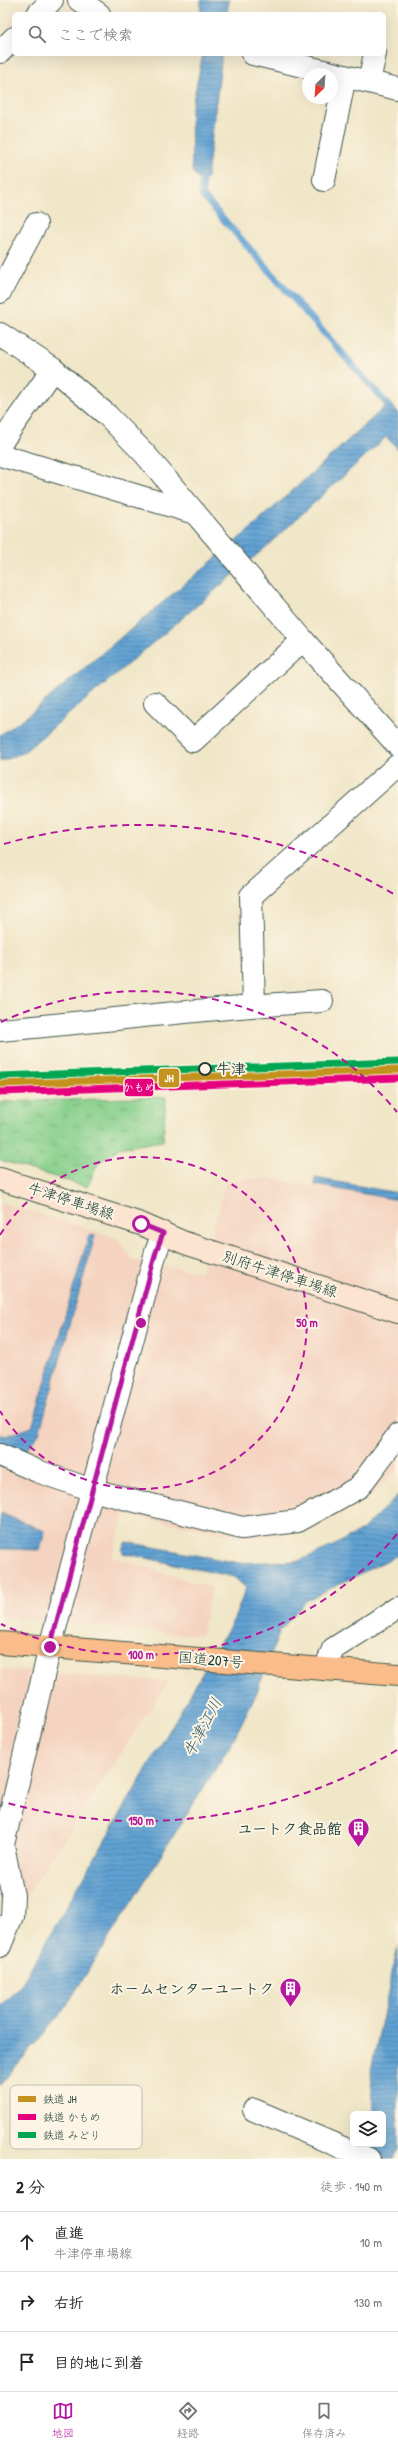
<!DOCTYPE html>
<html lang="ja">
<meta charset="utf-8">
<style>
:root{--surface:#fff;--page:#f2f2f2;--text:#222;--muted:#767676;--line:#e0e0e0;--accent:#b5179e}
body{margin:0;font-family:"Patrick Hand","Klee One",sans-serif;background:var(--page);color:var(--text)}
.controls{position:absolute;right:12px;bottom:12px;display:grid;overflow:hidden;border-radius:6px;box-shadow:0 4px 16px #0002}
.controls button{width:36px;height:36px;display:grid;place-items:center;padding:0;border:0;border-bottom:1px solid var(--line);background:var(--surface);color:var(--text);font:20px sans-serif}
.compass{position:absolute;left:302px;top:68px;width:36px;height:36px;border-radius:50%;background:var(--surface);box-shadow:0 4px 16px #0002;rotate:205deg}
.stop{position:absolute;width:12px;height:12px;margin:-9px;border:3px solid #b5179e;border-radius:50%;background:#fff}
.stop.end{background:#b5179e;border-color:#fff;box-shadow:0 1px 4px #0008}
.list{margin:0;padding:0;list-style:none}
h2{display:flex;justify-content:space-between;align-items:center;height:52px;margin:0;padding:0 16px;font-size:17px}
h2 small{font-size:13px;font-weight:400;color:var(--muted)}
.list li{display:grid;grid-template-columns:26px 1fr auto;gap:12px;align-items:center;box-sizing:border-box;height:60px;padding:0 16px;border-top:1px solid var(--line)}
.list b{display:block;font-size:15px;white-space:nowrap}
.list p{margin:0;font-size:13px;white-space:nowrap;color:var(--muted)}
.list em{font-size:13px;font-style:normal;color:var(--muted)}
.icon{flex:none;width:22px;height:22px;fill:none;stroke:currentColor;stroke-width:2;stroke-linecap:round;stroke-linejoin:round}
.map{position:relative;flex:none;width:398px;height:2159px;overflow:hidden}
.search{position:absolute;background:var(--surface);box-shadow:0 4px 16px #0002;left:12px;right:12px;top:12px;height:44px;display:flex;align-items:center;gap:10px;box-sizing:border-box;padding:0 14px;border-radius:6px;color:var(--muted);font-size:15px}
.sheet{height:232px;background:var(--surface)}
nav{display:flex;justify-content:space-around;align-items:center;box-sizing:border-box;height:56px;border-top:1px solid var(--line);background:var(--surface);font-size:11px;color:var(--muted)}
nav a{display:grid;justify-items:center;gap:2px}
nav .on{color:var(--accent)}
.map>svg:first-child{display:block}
.built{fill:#f4d3c0}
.park{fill:url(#park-tufts);stroke:#528660}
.water{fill:url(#water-rules);stroke:#406f84}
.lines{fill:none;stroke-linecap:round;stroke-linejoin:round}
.stream{stroke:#60a1d3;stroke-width:7}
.minor-casing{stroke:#3e564a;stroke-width:24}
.tertiary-casing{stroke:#3e564a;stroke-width:24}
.secondary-casing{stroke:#3e564a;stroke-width:24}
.trunk-casing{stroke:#3e564a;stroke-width:24}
.minor{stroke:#fff;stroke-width:22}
.tertiary{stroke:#fff;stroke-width:22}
.secondary{stroke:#fde4d0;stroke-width:22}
.trunk{stroke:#f9bc8a;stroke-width:22}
.rail-1-casing{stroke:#fcf5e5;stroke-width:10}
.rail-2-casing{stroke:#fcf5e5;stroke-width:10}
.rail-3-casing{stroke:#fcf5e5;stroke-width:10}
.rail-1{stroke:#c3921f;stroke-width:7}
.rail-2{stroke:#e5007d;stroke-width:7}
.rail-3{stroke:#00a651;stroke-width:7}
.route{stroke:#b5179e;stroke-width:5}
.ring{fill:none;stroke:#b5179e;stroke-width:2;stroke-dasharray:7 5}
.stop-dot{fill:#fcf5e5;stroke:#1f3d34;stroke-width:2}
.labels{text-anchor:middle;stroke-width:4;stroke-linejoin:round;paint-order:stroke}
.stop-label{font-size:15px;font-weight:bold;fill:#1f3d34;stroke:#fcf5e5;text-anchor:start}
.street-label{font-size:15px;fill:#1f3d34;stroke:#fcf5e5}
.poi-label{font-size:15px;font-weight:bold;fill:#1f3d34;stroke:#fcf5e5;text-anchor:end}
.water-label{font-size:16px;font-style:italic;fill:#325b64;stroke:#fcf5e5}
.key{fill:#fcf5e5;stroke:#babeb0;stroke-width:1}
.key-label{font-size:11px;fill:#1f3d34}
.centre{fill:#b5179e;stroke:#fcf5e5;stroke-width:2}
.ring-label{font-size:12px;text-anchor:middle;font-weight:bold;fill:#b5179e;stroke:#fcf5e5;stroke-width:4;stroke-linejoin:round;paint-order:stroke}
.line-badge{stroke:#fcf5e5;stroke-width:1.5}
.badge-label{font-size:11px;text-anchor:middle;font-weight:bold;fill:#fff}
</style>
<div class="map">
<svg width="398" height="2159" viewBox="0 0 398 2159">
<defs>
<pattern id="park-tufts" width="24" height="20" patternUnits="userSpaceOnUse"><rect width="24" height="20" fill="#85cf8b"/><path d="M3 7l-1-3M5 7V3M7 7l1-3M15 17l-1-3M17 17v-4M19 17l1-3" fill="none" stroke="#6ca972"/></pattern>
<pattern id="water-rules" width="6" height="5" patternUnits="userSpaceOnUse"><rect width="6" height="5" fill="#60a1d3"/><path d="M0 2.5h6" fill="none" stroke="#4f84ac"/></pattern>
</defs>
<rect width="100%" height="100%" fill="#fcf5e5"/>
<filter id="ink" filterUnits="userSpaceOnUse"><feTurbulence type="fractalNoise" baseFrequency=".025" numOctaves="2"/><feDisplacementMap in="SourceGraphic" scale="8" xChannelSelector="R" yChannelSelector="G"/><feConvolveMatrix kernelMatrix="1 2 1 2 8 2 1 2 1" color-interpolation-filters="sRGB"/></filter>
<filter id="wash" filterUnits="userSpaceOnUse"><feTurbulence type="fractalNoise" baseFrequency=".012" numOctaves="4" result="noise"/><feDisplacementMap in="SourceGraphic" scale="16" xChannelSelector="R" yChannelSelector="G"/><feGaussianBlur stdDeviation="0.9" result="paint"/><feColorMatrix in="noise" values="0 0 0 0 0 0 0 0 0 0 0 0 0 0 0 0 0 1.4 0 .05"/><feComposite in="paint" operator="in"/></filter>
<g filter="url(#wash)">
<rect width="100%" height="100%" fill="#f0e6c8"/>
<path class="built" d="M266 1178 398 1200V1469L369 1496 311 1531 246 1538 124 1514 112 1557 212 1588 201 1636 0 1616V1202L117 1238 133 1261 201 1272 226 1181Z
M0 1669 168 1682 23 1901 0 1894Z"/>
<path class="park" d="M166 1097 163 1141 119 1148 99 1162 87 1187 0 1160V1102Z"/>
<path class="water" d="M201 0H229L227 14H200Z
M203 54H222L207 178 202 184 192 171 191 111Z
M389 403 398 412V449L386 437 265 548 24 752 0 762V735L26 717 249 530Z
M315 1178 398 1193V1200L315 1185Z
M89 1235 95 1236 39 1434 25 1451 0 1444V1434L6 1436 32 1427Z
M398 1495V1555L307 1600 280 1630 257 1692 230 1746 63 2011 0 2085V2006L21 1985 234 1619 246 1588 234 1577 123 1553 122 1549 126 1542 239 1563 299 1561 335 1545 362 1530Z
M0 1513 45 1531 40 1550 0 1549Z
M398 1946V2149L394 2159H370L373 2144H383V2114H373L371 2070Z"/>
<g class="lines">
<path class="stream" d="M202 184V195L387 404"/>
</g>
</g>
<g filter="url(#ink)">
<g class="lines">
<defs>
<path id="minor" d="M79 0 99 14
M253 54 398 89
M369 81 375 54
M324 180 345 76
M0 292 36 224
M0 444 53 369
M0 455 195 513
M155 703 193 741 303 640
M254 1005 251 896 398 765
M0 1030C107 1021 214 1007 322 1001
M0 1455 37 1471 92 1490 242 1528 298 1521 359 1487 398 1435
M325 1669 333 1649 398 1608
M0 1946 12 1916 13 1896 3 1845 50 1647
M254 2110 369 2159"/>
<path id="tertiary" d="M38 14 52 0
M0 52 14 38
M0 334 53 369 107 415 144 453 303 640 398 746
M50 1647 156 1252 163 1233"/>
<path id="secondary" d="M0 1179 141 1224 185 1243 398 1312"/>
<path id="trunk" d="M0 1643 398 1675"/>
</defs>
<use href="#minor" class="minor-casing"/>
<use href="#tertiary" class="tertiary-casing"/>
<use href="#secondary" class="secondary-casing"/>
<use href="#trunk" class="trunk-casing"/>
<use href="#minor" class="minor"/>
<use href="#tertiary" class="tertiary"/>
<use href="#secondary" class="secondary"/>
<use href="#trunk" class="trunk"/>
<defs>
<path id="rail-1" d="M0 1084 398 1070"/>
<path id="rail-2" d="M0 1092 398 1078"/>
<path id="rail-3" d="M0 1076 398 1062"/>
</defs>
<use href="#rail-1" class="rail-1-casing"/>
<use href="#rail-2" class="rail-2-casing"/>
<use href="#rail-3" class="rail-3-casing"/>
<use href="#rail-1" class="rail-1"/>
<use href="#rail-2" class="rail-2"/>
<use href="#rail-3" class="rail-3"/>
</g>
</g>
<g class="lines" filter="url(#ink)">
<path class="route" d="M50 1647 156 1252 163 1233 141 1224"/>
</g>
<g class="ring">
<path d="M0 1235A166 166 0 1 1 0 1411"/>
<path d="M397 1534A332 332 0 0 1 1 1624M1 1022A332 332 0 0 1 397 1112"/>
<path d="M397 1750A498 498 0 0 1 4 1802M4 844A498 498 0 0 1 397 896"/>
</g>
<defs>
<symbol id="building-pin" viewBox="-11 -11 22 30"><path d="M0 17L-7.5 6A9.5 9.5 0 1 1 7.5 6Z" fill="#b5179e" stroke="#fcf5e5"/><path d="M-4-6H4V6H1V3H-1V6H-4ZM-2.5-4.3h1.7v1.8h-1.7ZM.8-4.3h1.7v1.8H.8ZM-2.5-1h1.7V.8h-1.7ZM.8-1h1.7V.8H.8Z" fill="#fff"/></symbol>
</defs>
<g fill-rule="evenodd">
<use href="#building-pin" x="346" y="1816" width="25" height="34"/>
<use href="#building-pin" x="278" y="1976" width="25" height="34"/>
</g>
<circle class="stop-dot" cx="205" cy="1069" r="6"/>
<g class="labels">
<g class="stop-label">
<text x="216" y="1074">牛津</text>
</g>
<g class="street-label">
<text transform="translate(71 1201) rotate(18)" y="5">牛津停車場線</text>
<text transform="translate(280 1274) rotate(18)" y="5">別府牛津停車場線</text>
<text transform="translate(211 1660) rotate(5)" y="5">国道207号</text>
</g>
<g class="poi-label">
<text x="342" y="1834">ユートク食品館</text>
<text x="274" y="1994">ホ－ムセンターユートク</text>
</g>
<g class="water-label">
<text transform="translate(202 1727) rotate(-62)" y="6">牛津江川</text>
</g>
</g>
<rect x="10" y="2085" width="132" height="64" rx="6" class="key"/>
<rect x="18" y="2096" width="18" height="6" fill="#c3921f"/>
<rect x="18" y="2114" width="18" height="6" fill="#e5007d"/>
<rect x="18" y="2132" width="18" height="6" fill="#00a651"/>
<g class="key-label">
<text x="43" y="2103">鉄道 JH</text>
<text x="43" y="2121">鉄道 かもめ</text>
<text x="43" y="2139">鉄道 みどり</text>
</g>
<circle cx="141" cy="1323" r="6" class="centre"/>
<g class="ring-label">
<text x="307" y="1327">50 m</text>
<text x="141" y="1659">100 m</text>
<text x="141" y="1825">150 m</text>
</g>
<g class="line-badge">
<rect x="158" y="1068" width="22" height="20" rx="4" fill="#c3921f"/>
<rect x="124" y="1078" width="30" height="19" rx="4" fill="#e5007d"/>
</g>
<g class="badge-label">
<text x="169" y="1082">JH</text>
<text x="139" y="1091">かもめ</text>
</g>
</svg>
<div class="controls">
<button><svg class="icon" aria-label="layers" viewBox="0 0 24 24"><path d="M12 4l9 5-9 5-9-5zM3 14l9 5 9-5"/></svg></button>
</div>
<svg class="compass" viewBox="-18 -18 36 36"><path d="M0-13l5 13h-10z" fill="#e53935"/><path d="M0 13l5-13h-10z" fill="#767676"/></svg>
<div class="stop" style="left:141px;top:1224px"></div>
<div class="stop end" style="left:50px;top:1647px"></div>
<div class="search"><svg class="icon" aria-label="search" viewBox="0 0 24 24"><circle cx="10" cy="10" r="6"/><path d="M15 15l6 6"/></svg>ここで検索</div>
</div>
<section class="sheet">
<h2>2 分<small>徒歩 · 140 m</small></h2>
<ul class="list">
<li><svg class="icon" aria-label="ahead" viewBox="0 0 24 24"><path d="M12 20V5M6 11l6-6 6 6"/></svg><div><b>直進</b><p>牛津停車場線</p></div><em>10 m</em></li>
<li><svg class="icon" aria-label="right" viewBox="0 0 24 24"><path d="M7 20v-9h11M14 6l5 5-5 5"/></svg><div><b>右折</b></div><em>130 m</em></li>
<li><svg class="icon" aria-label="arrive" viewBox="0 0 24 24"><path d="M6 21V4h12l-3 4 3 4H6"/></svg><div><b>目的地に到着</b></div></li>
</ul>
</section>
<nav>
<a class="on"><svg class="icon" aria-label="map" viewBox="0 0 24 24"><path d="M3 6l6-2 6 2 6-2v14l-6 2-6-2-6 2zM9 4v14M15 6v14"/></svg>地図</a>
<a><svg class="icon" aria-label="directions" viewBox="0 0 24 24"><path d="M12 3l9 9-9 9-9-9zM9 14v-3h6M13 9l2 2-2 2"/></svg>経路</a>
<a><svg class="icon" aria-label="saved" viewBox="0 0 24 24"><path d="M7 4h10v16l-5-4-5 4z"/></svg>保存済み</a>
</nav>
